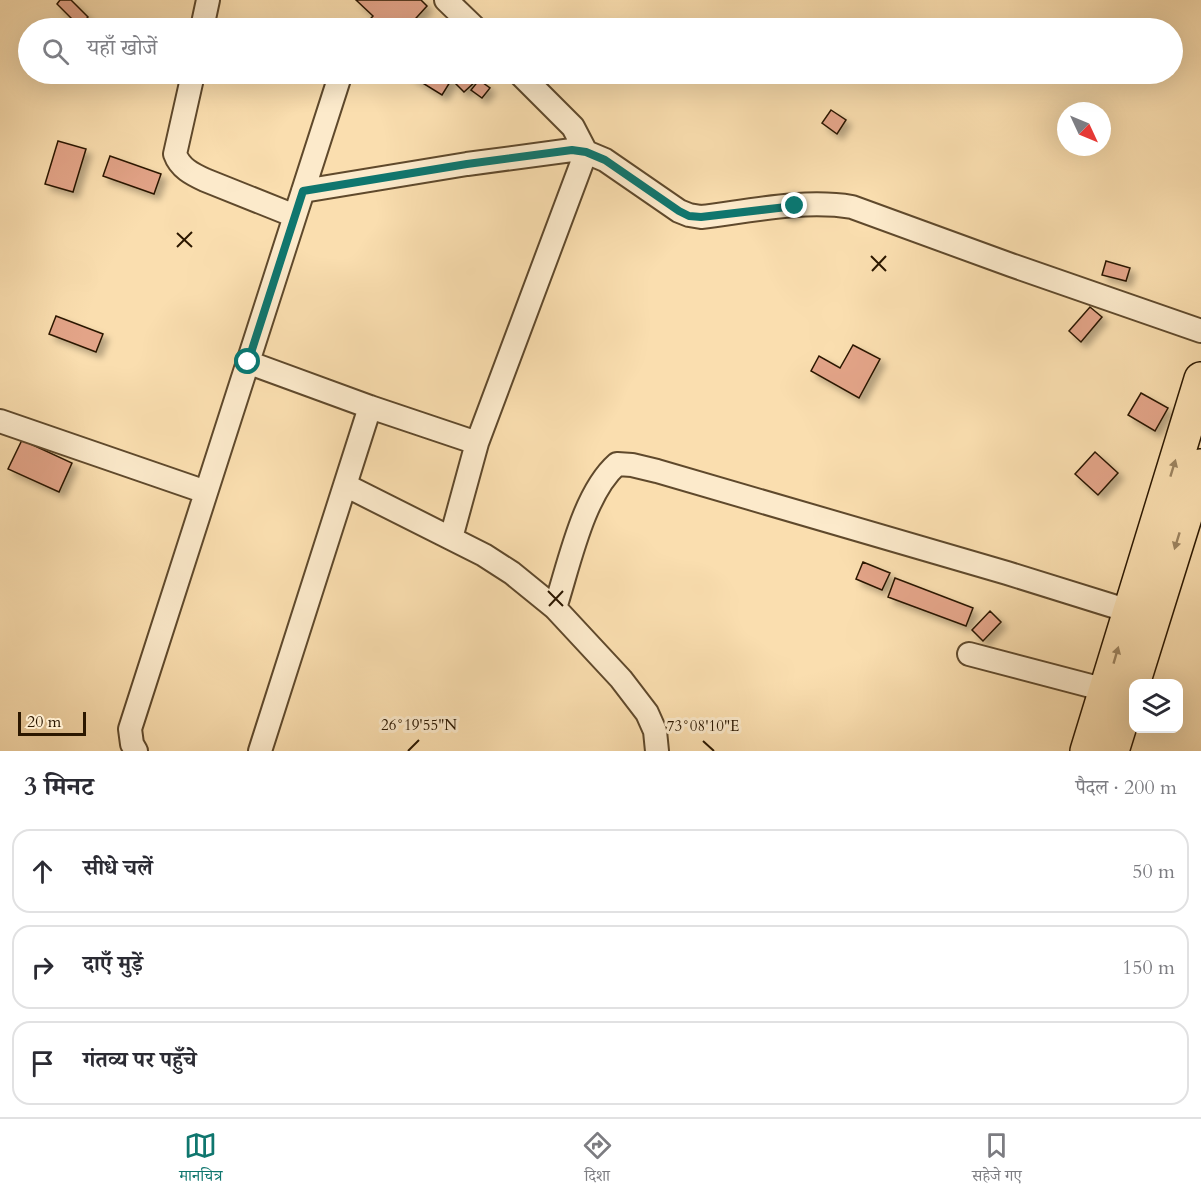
<!DOCTYPE html>
<html lang="hi">
<meta charset="utf-8">
<style>
:root{--surface:#fff;--page:#f7f7f7;--text:#2b2b33;--muted:#7c7c81;--line:#e1e1e2;--accent:#0f766e}
body{margin:0;font-family:Cardo,"Noto Serif Devanagari",serif;background:var(--page);color:var(--text)}
.controls{position:absolute;right:18px;bottom:18px;display:grid;overflow:hidden;border-radius:12px;box-shadow:0 6px 24px #0002}
.controls button{width:54px;height:54px;display:grid;place-items:center;padding:0;border:0;border-bottom:2px solid var(--line);background:var(--surface);color:var(--text);font:30px sans-serif}
.compass{position:absolute;left:1057px;top:102px;width:54px;height:54px;border-radius:50%;background:var(--surface);box-shadow:0 6px 24px #0002;rotate:134deg}
.scale{position:absolute;left:18px;bottom:15px;width:68px;box-sizing:border-box;padding-left:6px;border:3px solid #2b1700;border-top:0;font-size:16px;line-height:21px;white-space:nowrap;color:#2b1700;-webkit-text-stroke:4px #fceacb;paint-order:stroke}
.stop{position:absolute;width:18px;height:18px;margin:-14px;border:4px solid #0f766e;border-radius:50%;background:#fff}
.stop.end{background:#0f766e;border-color:#fff;box-shadow:0 2px 6px #0008}
.list{margin:0;padding:0;list-style:none}
h2{display:flex;justify-content:space-between;align-items:center;height:78px;margin:0;padding:0 24px;font-size:26px}
h2 small{font-size:20px;font-weight:400;color:var(--muted)}
.list li{display:grid;grid-template-columns:39px 1fr auto;gap:18px;align-items:center;box-sizing:border-box;height:84px;margin:0 12px 12px;padding:0 12px;border:2px solid var(--line);border-radius:18px}
.list b{display:block;font-size:22px;white-space:nowrap}
.list em{font-size:20px;font-style:normal;color:var(--muted)}
.icon{flex:none;width:33px;height:33px;fill:none;stroke:currentColor;stroke-width:2;stroke-linecap:round;stroke-linejoin:round}
.map{position:relative;flex:none;width:1201px;height:751px;overflow:hidden}
.search{position:absolute;background:var(--surface);box-shadow:0 6px 24px #0002;left:18px;right:18px;top:18px;height:66px;display:flex;align-items:center;gap:15px;box-sizing:border-box;padding:0 21px;border-radius:33px;color:var(--muted);font-size:22px}
.sheet{height:366px;background:var(--surface)}
nav{display:flex;justify-content:space-around;align-items:center;box-sizing:border-box;height:84px;border-top:2px solid var(--line);background:var(--surface);font-size:16px;color:var(--muted)}
nav a{display:grid;justify-items:center;gap:3px}
nav .on{color:var(--accent)}
.map>svg:first-child{display:block}
.building{fill:#e3a488;stroke:#2b1700;stroke-width:1.5;filter:url(#shadow)}
.lines{fill:none;stroke-linecap:round;stroke-linejoin:round}
.minor-casing{stroke:#5f492c;stroke-width:26}
.primary-casing{stroke:#2b1700;stroke-width:36}
.minor{stroke:#fceacb;stroke-width:22}
.primary{stroke:#fadeaf;stroke-width:33}
.oneway{fill:#9d8460}
.route{stroke:#0f766e;stroke-width:8}
.ticks{fill:none;stroke:#2b1700;stroke-width:2}
.ticks-label{font-size:15px;text-anchor:middle;fill:#2b1700;stroke:#fceacb;stroke-width:6;stroke-linejoin:round;paint-order:stroke}
</style>
<div class="map">
<svg width="1201" height="751" viewBox="0 0 1201 751">
<defs>
<filter id="shadow"><feDropShadow dx="5.5" dy="5.5" stdDeviation="3" flood-color="#0004"/></filter>
</defs>
<rect width="100%" height="100%" fill="#fadeaf"/>
<filter id="stains"><feTurbulence type="fractalNoise" baseFrequency=".00333" numOctaves="4"/><feColorMatrix values="0 0 0 0 .2 0 0 0 0 .09 0 0 0 0 .02 0 0 0 .5 -.17"/></filter>
<radialGradient id="worn" r=".72"><stop offset=".6" stop-color="#630" stop-opacity="0"/><stop offset="1" stop-color="#630" stop-opacity=".3"/></radialGradient>
<path class="building" d="M60 0H71L88 17 79 26 57 4Z
M356 0H421L427 6 407 28H362L373 16Z
M408 74H455L442 95Z
M464 74H469L476 81 464 92 455 83Z
M479 80 490 88 482 98 471 90Z
M831 110 846 120 837 134 822 123Z
M58 141 86 149 73 192 45 184Z
M110 156 161 174 154 194 103 176Z
M1106 261 1130 268 1126 281 1102 275Z
M1090 307 1102 317 1081 342 1069 331Z
M56 316 103 334 96 352 49 334Z
M853 345 880 359 859 398 811 371 819 356 840 368Z
M1141 393 1168 408 1155 431 1128 415Z
M22 440 72 463 59 492 8 469Z
M1095 452 1118 473 1098 495 1075 474Z
M863 562 890 573 882 590 856 579Z
M895 578 973 608 966 626 888 597Z
M990 611 1001 622 983 641 972 630Z"/>
<g class="lines">
<defs>
<path id="minor" d="M446 0 475 28
M202 28 208 0
M193 74 175 154C180 168 192 174 205 180L295 216
M303 191 467 164 572 150 586 152 605 160 679 211 689 215 701 217C750 211 804 199 852 207L1011 265 1201 331
M247 362 370 407 477 443
M0 421 206 492
M345 485 484 555 512 573 555 608 621 679 647 713 655 731 657 751
M451 538 477 443 586 152 573 127 520 74
M555 608C569 565 583 494 617 464L632 465 657 471 1007 573 1129 611
M969 654 1106 690
M136 751 132 744 130 729 339 79
M260 751 370 407"/>
<path id="primary" d="M1087 751 1201 379
M1112 751 1201 466"/>
</defs>
<use href="#minor" class="minor-casing"/>
<use href="#primary" class="primary-casing"/>
<use href="#minor" class="minor"/>
<use href="#primary" class="primary"/>
</g>
<defs><path id="oneway-solid" d="M-6-.8H1V-3.2L6.5 0L1 3.2V.8H-6Z" transform="scale(1.5)"/></defs>
<g class="oneway">
<use href="#oneway-solid" transform="translate(1173 468) rotate(-73)"/>
<use href="#oneway-solid" transform="translate(1177 541) rotate(107)"/>
<use href="#oneway-solid" transform="translate(1116 655) rotate(-74)"/>
</g>
<g class="lines">
<path class="route" d="M248 362 303 191 467 164 572 150 586 152 605 160 679 211 689 216 701 217 795 206"/>
</g>
<path class="ticks" d="M177 233 192 247M177 247 192 232M871 256 886 271M872 271 886 256M548 591 563 606M549 606 563 591M703 741 714 751M408 751 419 740"/>
<g class="ticks-label">
<text x="419" y="730">26°19'55"N</text>
<text x="703" y="731">73°08'10"E</text>
</g>
<rect width="100%" height="100%" filter="url(#stains)"/>
<rect width="100%" height="100%" fill="url(#worn)"/>
</svg>
<div class="controls">
<button><svg class="icon" aria-label="layers" viewBox="0 0 24 24"><path d="M12 4l9 5-9 5-9-5zM3 14l9 5 9-5"/></svg></button>
</div>
<svg class="compass" viewBox="-18 -18 36 36"><path d="M0-13l5 13h-10z" fill="#e53935"/><path d="M0 13l5-13h-10z" fill="#7c7c81"/></svg>
<div class="scale">20 m</div>
<div class="stop" style="left:248px;top:362px"></div>
<div class="stop end" style="left:795px;top:206px"></div>
<div class="search"><svg class="icon" aria-label="search" viewBox="0 0 24 24"><circle cx="10" cy="10" r="6"/><path d="M15 15l6 6"/></svg>यहाँ खोजें</div>
</div>
<section class="sheet">
<h2>3 मिनट<small>पैदल · 200 m</small></h2>
<ul class="list">
<li><svg class="icon" aria-label="ahead" viewBox="0 0 24 24"><path d="M12 20V5M6 11l6-6 6 6"/></svg><div><b>सीधे चलें</b></div><em>50 m</em></li>
<li><svg class="icon" aria-label="right" viewBox="0 0 24 24"><path d="M7 20v-9h11M14 6l5 5-5 5"/></svg><div><b>दाएँ मुड़ें</b></div><em>150 m</em></li>
<li><svg class="icon" aria-label="arrive" viewBox="0 0 24 24"><path d="M6 21V4h12l-3 4 3 4H6"/></svg><div><b>गंतव्य पर पहुँचे</b></div></li>
</ul>
</section>
<nav>
<a class="on"><svg class="icon" aria-label="map" viewBox="0 0 24 24"><path d="M3 6l6-2 6 2 6-2v14l-6 2-6-2-6 2zM9 4v14M15 6v14"/></svg>मानचित्र</a>
<a><svg class="icon" aria-label="directions" viewBox="0 0 24 24"><path d="M12 3l9 9-9 9-9-9zM9 14v-3h6M13 9l2 2-2 2"/></svg>दिशा</a>
<a><svg class="icon" aria-label="saved" viewBox="0 0 24 24"><path d="M7 4h10v16l-5-4-5 4z"/></svg>सहेजे गए</a>
</nav>
